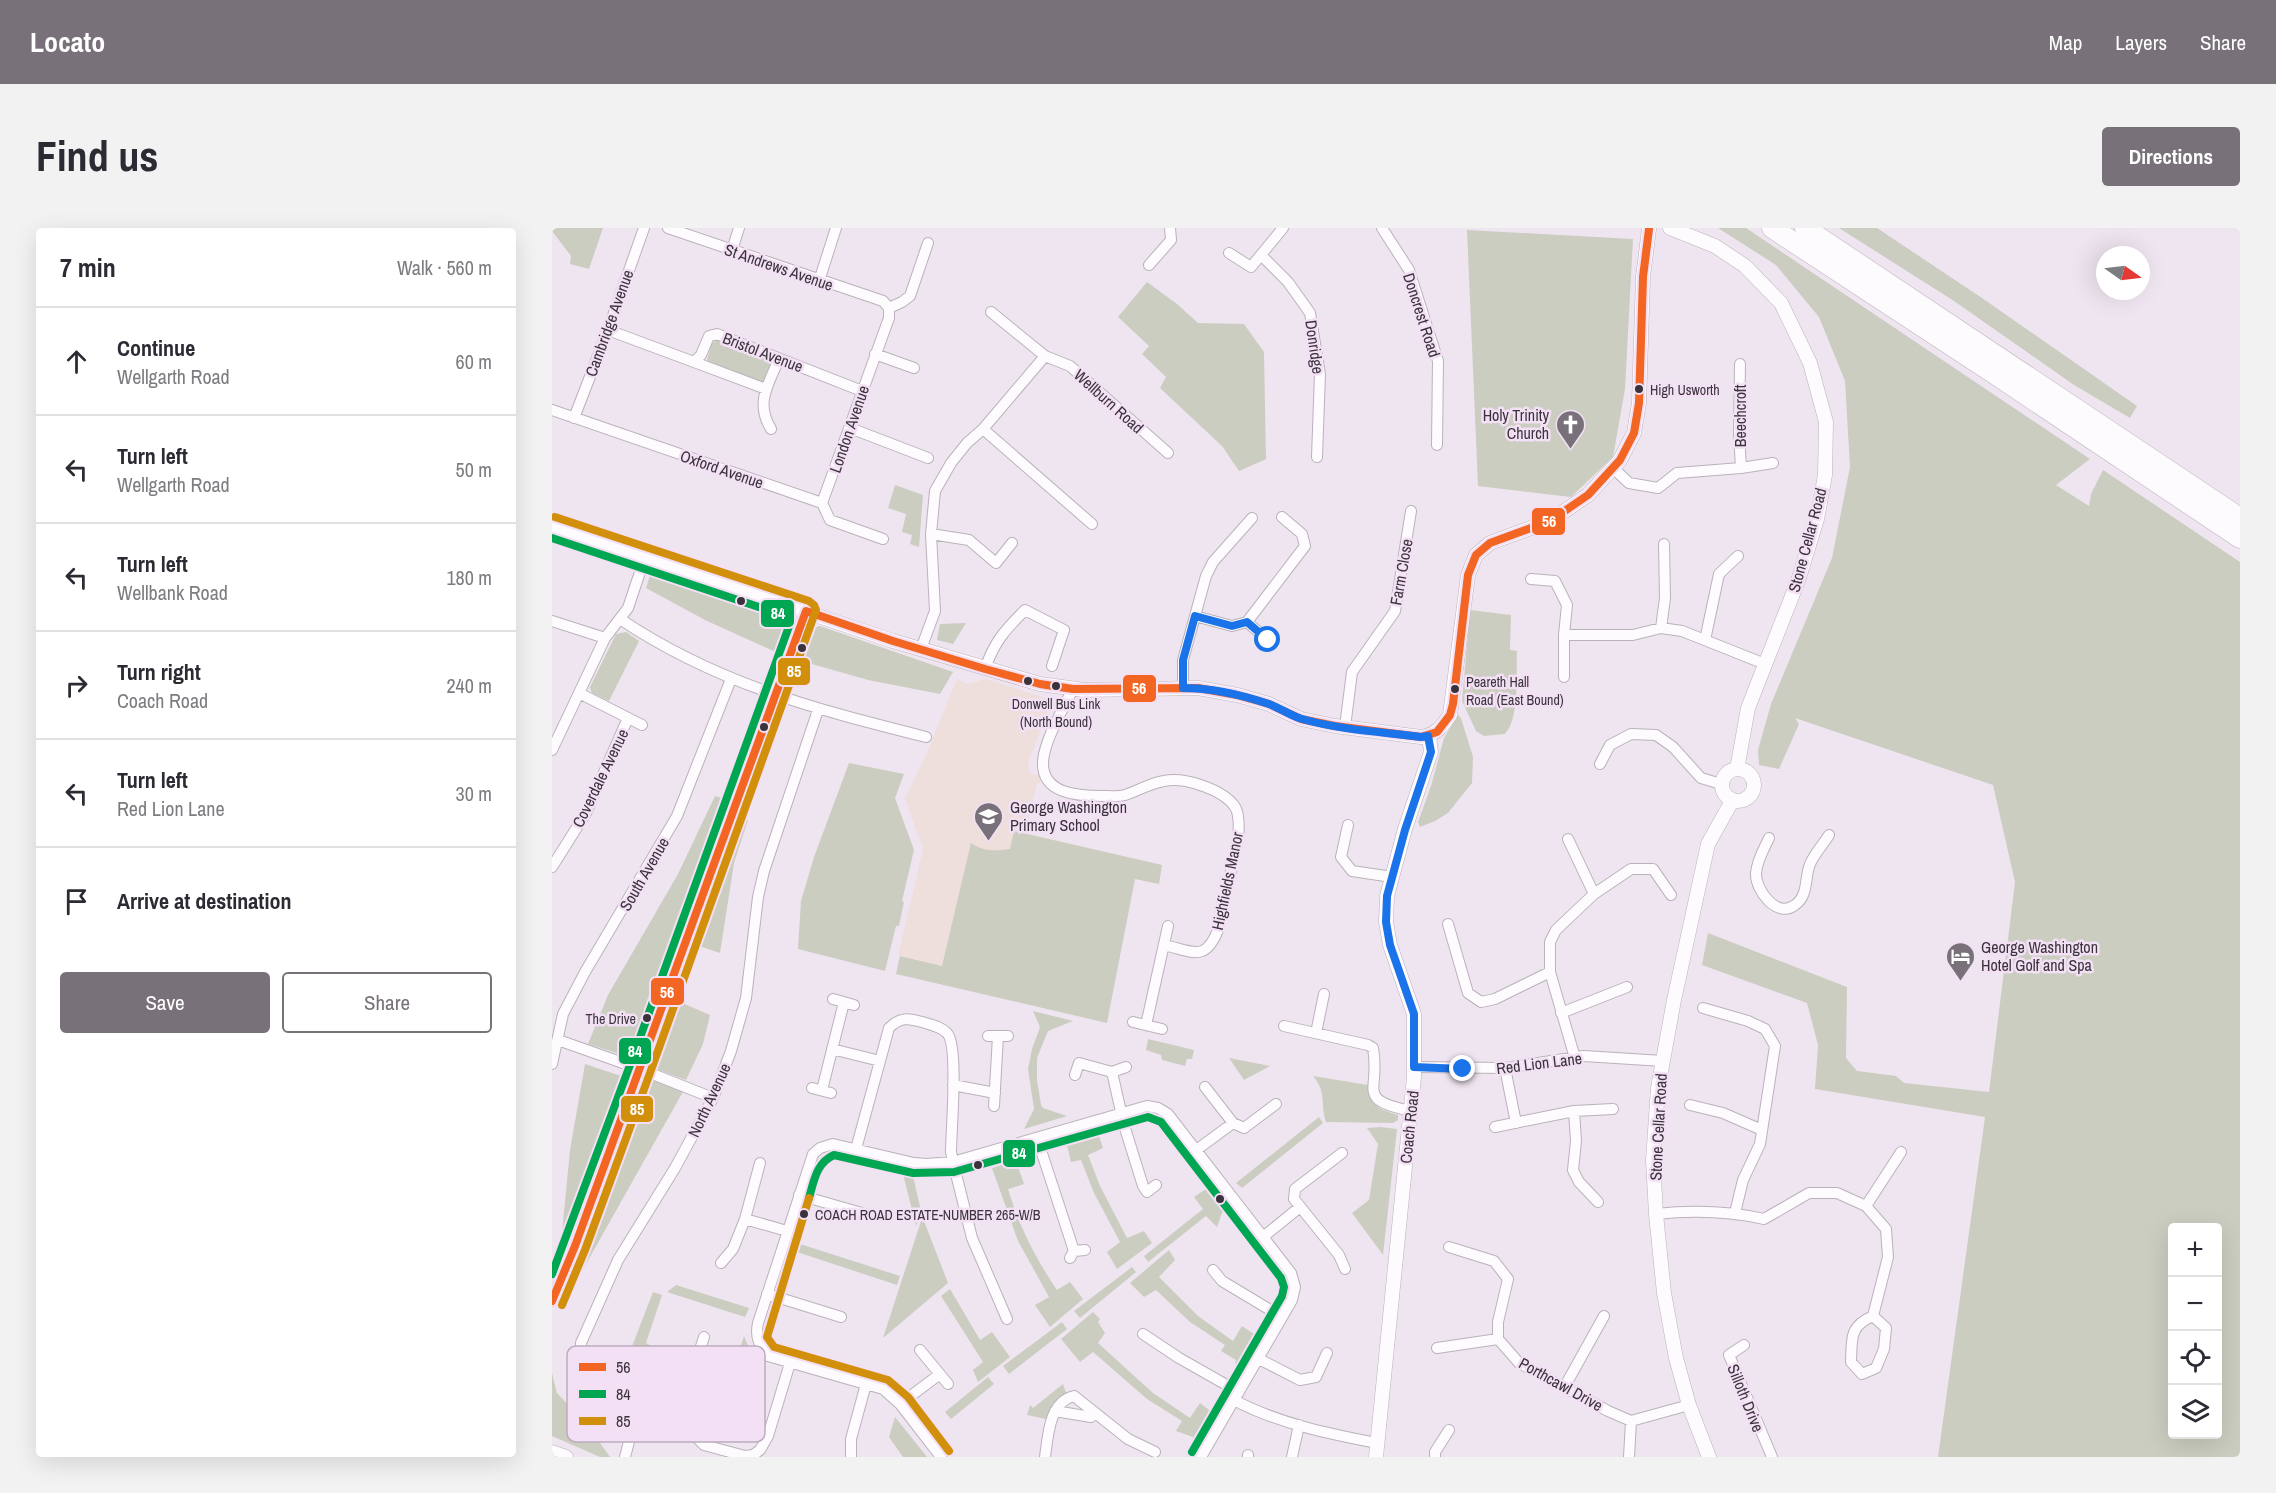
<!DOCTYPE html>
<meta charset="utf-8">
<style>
:root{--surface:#fff;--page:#f2f2f3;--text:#2b2b33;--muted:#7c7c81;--line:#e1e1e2;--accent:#79717a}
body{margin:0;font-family:"Archivo Narrow",sans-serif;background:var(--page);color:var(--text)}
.controls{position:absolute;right:18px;bottom:18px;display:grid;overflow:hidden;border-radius:6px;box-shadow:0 6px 24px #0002}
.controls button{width:54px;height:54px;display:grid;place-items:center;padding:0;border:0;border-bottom:2px solid var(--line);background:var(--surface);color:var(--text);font:30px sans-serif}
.compass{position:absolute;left:1544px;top:18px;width:54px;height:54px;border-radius:50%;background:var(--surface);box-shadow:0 6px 24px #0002;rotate:104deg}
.stop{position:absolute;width:18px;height:18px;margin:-14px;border:4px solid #1a73e8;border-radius:50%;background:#fff}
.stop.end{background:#1a73e8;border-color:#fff;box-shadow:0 2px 6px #0008}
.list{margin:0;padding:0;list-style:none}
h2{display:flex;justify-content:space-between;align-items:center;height:78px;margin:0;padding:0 24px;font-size:26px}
h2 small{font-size:20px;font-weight:400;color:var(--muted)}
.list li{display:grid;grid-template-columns:39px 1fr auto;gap:18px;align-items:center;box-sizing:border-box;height:108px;padding:0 24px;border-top:2px solid var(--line)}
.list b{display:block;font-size:22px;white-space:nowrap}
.list p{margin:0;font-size:20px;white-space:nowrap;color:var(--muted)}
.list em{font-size:20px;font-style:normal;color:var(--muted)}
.actions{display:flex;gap:12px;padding:18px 24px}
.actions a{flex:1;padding:14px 0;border:2px solid var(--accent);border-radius:6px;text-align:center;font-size:21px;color:var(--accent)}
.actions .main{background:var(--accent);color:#fff}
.icon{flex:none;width:33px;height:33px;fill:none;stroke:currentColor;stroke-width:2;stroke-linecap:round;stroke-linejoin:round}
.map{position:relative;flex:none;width:1688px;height:1229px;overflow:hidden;border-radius:6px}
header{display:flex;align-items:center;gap:36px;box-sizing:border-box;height:84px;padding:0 30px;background:var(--accent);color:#fff}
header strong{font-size:28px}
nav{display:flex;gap:33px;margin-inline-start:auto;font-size:21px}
.intro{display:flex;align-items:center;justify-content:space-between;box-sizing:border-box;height:144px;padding:0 36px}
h1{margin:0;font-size:42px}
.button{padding:15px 27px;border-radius:6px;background:var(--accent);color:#fff;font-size:21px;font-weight:700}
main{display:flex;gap:36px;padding:0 36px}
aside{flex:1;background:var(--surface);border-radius:6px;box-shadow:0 6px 24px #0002}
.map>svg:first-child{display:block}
.education{fill:#eededc}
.green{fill:#cbcdc0;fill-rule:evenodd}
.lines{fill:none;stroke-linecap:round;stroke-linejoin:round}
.minor-casing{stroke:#bab2bb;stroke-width:12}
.tertiary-casing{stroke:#bab2bb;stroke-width:15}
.motorway-casing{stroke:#bab2bb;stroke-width:21}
.minor{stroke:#fdfbfd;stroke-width:10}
.tertiary{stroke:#fdfbfd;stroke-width:14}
.motorway{stroke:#fdfbfd;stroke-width:20}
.bus-1-casing{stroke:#f3e0f5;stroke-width:12}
.bus-2-casing{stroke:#f3e0f5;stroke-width:12}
.bus-3-casing{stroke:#f3e0f5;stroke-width:12}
.bus-1{stroke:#f26522;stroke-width:8}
.bus-2{stroke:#00a651;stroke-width:8}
.bus-3{stroke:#d18f0c;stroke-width:8}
.route{stroke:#1a73e8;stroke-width:8}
.bus-dot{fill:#3a333b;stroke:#f3e0f5;stroke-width:2}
.labels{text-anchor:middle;stroke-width:5;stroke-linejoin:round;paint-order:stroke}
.bus-label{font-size:14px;fill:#3a333b;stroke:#f3e0f5;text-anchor:start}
.street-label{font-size:16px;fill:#3a333b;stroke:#f3e0f5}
.poi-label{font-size:16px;fill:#3a333b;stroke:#f3e0f5;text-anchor:start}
.key{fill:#f3e0f5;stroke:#bcacbd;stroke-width:1.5}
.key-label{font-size:16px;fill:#3a333b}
.line-badge{stroke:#f3e0f5;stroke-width:2}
.badge-label{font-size:16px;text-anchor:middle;font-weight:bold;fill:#fff}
</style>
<header>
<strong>Locato</strong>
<nav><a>Map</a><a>Layers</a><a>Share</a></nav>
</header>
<div class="intro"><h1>Find us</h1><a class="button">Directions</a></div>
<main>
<aside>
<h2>7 min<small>Walk · 560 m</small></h2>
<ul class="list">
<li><svg class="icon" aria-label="ahead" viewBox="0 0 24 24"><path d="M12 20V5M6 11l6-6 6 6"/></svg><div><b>Continue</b><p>Wellgarth Road</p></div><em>60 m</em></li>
<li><svg class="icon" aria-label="left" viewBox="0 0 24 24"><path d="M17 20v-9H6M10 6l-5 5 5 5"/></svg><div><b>Turn left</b><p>Wellgarth Road</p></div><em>50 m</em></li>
<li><svg class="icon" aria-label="left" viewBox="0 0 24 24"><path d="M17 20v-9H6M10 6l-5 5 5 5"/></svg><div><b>Turn left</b><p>Wellbank Road</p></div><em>180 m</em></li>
<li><svg class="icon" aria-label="right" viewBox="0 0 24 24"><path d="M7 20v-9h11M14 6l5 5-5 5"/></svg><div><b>Turn right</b><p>Coach Road</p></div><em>240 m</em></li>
<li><svg class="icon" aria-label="left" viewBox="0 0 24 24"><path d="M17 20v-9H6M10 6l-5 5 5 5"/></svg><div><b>Turn left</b><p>Red Lion Lane</p></div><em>30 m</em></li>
<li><svg class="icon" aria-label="arrive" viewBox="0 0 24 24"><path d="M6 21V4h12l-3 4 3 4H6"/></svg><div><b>Arrive at destination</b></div></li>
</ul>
<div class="actions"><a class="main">Save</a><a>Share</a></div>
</aside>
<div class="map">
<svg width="1688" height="1229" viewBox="0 0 1688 1229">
<rect width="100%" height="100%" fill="#efe5f0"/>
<path class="education" d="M405 451 415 456 434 451 500 472 476 535 477 545 487 547 489 555H485L473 605 610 637 607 656 583 651 557 780 346 727 371 621 353 570 374 527Z"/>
<path class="green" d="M0 0H51L37 41 18 36 19 28 0 3Z
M1166 0H1194L1538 231 1504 257 1537 278 1539 266 1551 242 1688 334V1229H1386L1433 889 1263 861 1266 817 1255 775 1150 737 1156 705 1295 759 1294 830 1305 843 1344 848 1352 855 1437 864 1463 654 1441 557 1243 490 1247 496 1227 541 1207 537 1206 522 1219 476 1280 330 1298 239 1293 153 1267 89 1224 37ZM1620 1000H1666V1206H1620Z
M1287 0H1325L1430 70 1585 178 1578 190 1522 157 1402 73Z
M915 2 1081 11 1073 161 1061 229 1019 269 926 258Z
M595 54 625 76 646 95 692 96 712 124 714 231 687 243 670 218 608 160 614 149 590 126 597 118 566 89Z
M164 113H171L221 134 212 153 207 154 156 134 155 131 160 115Z
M343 257 371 267 367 319 358 316 360 307 350 304 354 286 336 280Z
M100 341 234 388 239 393V397L228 426 153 392 94 360Z
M918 382 959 387 958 422 965 423C964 445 968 490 953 506L932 508 924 503 910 473Z
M414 395 401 416 385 412 388 396Z
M268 398 401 444 388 466 316 452 246 432C250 418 251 401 268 398Z
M74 404 87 413 57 473 40 465 38 459 64 406Z
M906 487 909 490 921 529 920 555 896 585 883 593 868 599 866 594 879 558 892 510Z
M297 535 352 546 343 570 362 622 350 673 352 674 347 698H344L333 743 246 721 249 673 262 629Z
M163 568 176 572 149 641 141 650 127 685V709L81 830 36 816 56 767 126 646Z
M188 590 196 592 182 635 168 725 141 716Z
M462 603 610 637 607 656 583 651 555 795 344 746 348 728 390 738 419 615C432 624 443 623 458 621Z
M121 771 158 787 151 816 134 852 99 839 98 833Z
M481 783 521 793 496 803 485 830V852L489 877 491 880 515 888 472 901 482 881 476 841 480 821 488 799Z
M596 811 642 822 640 831H635L633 838 610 832 609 827 594 822Z
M677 830 718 838 692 852Z
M33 836 72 849 18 1006 10 1005 18 922Z
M98 848 132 862 25 1052 20 1049 92 852Z
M761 848 816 857C822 880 824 880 846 887V892L841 895 774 894C768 876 775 864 761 848Z
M767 889 771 895 690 960 684 955Z
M828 899 845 901 831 1027 800 985 817 972 826 916 815 900Z
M547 908 551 920 536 927 548 958 575 1010 592 1003 600 1015 565 1041 555 1024 568 1014 542 965 529 932 519 934 515 917Z
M464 933 472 956 456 961C467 998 483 1030 505 1062L518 1054 531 1071 498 1099 483 1077 497 1069 466 1013 440 940Z
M351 946 361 948 369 983 364 998Z
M654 961 671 982 665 999 654 988 596 1034 592 1028 651 981 642 969Z
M369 993H372L396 1055 331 1110Z
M245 1015 348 1048 345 1057 242 1023Z
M617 1022 623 1032 607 1049 646 1088 681 1113 690 1098 705 1108 688 1138 683 1136 684 1132 669 1123 673 1117 638 1094 604 1062 592 1069 578 1055Z
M580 1039 584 1044 528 1090 522 1083Z
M124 1057 197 1080 193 1089 115 1064Z
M398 1061 428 1112 440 1104 458 1129 426 1154 421 1142 431 1134 389 1068Z
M101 1064 110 1067 94 1115 103 1120 94 1147 83 1135 79 1121Z
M541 1084 548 1091 546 1094 553 1105 546 1115 601 1165 638 1190 648 1175 661 1185 647 1211 640 1213 641 1209 624 1203 630 1193 595 1171 541 1124 528 1134 509 1111Z
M510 1094 515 1101 457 1146 451 1138Z
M192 1108 201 1130 184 1190 167 1185Z
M0 1145 5 1165 35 1197 58 1229H48L0 1208Z
M436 1149 442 1156 399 1191 393 1184Z
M511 1156 514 1165 501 1179 494 1191 475 1187 478 1177 481 1180Z
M343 1189 375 1229H351L337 1209Z"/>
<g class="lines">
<defs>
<path id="minor" d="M116 0 331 73 337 80
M830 0 857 42 886 133 885 217
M180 22 187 0
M677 25 699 39 731 0
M709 27 736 54 758 85 768 146 765 229
M597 37 619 12 618 0
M267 53 284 0
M439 84 493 128
M56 102 142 134 149 127 157 108 165 106 310 163
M323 126 362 140
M142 134 214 161
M1188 136 1187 205 1189 240
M0 182 270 275 278 292 331 311
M22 190 56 102 92 0
M298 200 376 230
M219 201C203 175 216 157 227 131
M431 201 540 296
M1061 240 1077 255 1106 260 1125 245 1189 240 1221 235
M270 275 337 90V80L350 74 358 68 376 15
M379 306 417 312 444 335 460 315
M979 351 1003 353 1015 377 1012 407V449
M643 388 654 348 661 334 700 290
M68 391C165 456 263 481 374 509
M0 393 53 410 76 380 93 329
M695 394 716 412
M1109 400 1113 370 1112 316
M1012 407H1081L1109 400 1130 403 1213 436
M1153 412 1167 346 1186 328
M369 421 383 383 379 306 383 263 399 235 415 215 431 201 493 128 518 138 616 225
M433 441C442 414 453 402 473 382L512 402 500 438
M631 460V432L643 388 680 398 695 394 753 318 750 306 730 289
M521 461C511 481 493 511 491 533 489 566 526 568 550 568 557 568 566 569 573 567 586 563 598 555 612 553 632 549 671 561 683 579 688 587 687 601 686 611L666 702C653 735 640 723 612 717
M27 465 90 497
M793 499 800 444 843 383 859 283
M0 522 53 410
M1048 536 1058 517 1079 506 1104 507 1121 519 1149 550 1169 556
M796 597 789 629 800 643 840 649
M1217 610C1212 621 1205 632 1204 645 1203 662 1225 691 1243 677 1256 668 1253 651 1257 639 1260 628 1271 617 1277 607
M1016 611 1042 666
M0 639 34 585 76 490
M896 696 916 765 929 774 943 771 998 744
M281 771 302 777
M1151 780 1196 793 1213 801 1223 818 1208 916 1191 952 1183 985
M1009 785 1075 759
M581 794 610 801
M594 797 616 698
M732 798 816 817 821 820C829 863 802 871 859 883
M764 805 772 766
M436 808H456
M6 812 88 841 161 870
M280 821 328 833
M1023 830 998 744V714L1004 702 1042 666 1079 641H1101L1119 667
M0 836 11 786 33 744 125 588 179 451
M862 839 953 840 1032 828 1111 833
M953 840 964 895
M560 844 574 839
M523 847 527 835 560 844 572 897 591 958 595 964 604 957
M401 857 443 865
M653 859 681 895
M260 860 279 865
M270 862 292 774
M1138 877 1171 885 1210 902
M442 878 446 808
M1022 883 1024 913 1021 942 1027 954 1046 974
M943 899 1022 883 1061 881
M485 910 522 1023
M304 921 337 800C348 789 356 790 370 794 379 797 388 798 395 805 407 817 399 903 399 924L401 934 420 1010 455 1091
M643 923 681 895 692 900 724 876
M790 925 743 961 742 971 787 1027 793 1041
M247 967 320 988
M1314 978 1349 924
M1104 986C1141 982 1176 983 1212 991L1257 965H1285L1314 978 1334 1001 1336 1029 1321 1088 1334 1100 1332 1121 1324 1140 1310 1146 1299 1134C1300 1111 1297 1098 1321 1088
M193 991 235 1003
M711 1009 748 979
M897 1019 942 1033 956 1051 946 1094V1111L967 1135 1056 1183 1079 1193 1137 1177
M518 1030 522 1023 533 1022
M169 1035 181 1021 193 991 208 935
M661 1042 670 1053 730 1089
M215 1066 289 1089
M0 1073 23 1018 88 841 254 383
M591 1106 627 1130 687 1164
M152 1109 130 1177 129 1191 132 1197 152 1217 193 1228 201 1227 208 1222 216 1208 238 1135
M1192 1117 1177 1127 1220 1229
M885 1120 946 1111
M368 1122 396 1156
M705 1130 748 1152 764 1149 775 1125
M1013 1158 1052 1088
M682 1172C725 1195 777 1206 825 1215
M348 1176 388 1146
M503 1183 539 1189 543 1186
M73 1229 79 1206 61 1180 36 1154 30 1136 29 1115 66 1032 123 940 161 870 179 823 194 770 206 669 212 643 266 482
M299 1229V1211L314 1156
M389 1229 348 1176 331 1161 216 1128C207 1117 203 1109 206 1095L261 926 268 920 281 916 362 935 374 936 401 934 595 878 606 880 616 886 739 1045 743 1059 740 1072 649 1229
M493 1229C496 1208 497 1174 522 1168L576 1211 603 1224
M696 1229V1227
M740 1229 747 1197
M883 1229V1224L897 1202
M1077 1229 1079 1193"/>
<path id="tertiary" d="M1118 0 1163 18 1193 38 1229 75 1258 135 1274 194 1273 247 1265 291 1246 353 1196 480 1185 541
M0 299 341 413 488 456 532 462 646 460 685 467 717 476 749 491 783 498 869 509C884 507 890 499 898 487L916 347 924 327 938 315 998 293 1036 267 1068 232 1082 205 1087 175 1091 49 1097 1
M1170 557a16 16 0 1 1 32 0a16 16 0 1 1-32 0Z
M0 1224 14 1229
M824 1229 862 849V786L838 717 834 694 835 668 853 601 879 524 877 508
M1157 1229 1137 1177 1124 1130 1112 1065 1104 986 1101 932 1106 860 1122 772 1156 616 1180 573"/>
<path id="motorway" d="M1220 0 1444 147 1688 310
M1253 0 1688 290"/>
</defs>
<use href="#minor" class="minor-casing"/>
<use href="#tertiary" class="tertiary-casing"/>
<use href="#motorway" class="motorway-casing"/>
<use href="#minor" class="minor"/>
<use href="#tertiary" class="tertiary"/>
<use href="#motorway" class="motorway"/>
<defs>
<path id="bus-1" d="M0 1073 23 1018 254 383 341 413 433 441 488 456 521 461 646 460 685 467 717 476 749 491 783 498 869 509 885 504 898 487 901 476 916 347 924 327 938 315 998 293 1036 267 1068 232 1082 205 1087 175 1091 49 1097 1"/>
<path id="bus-2" d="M0 310 240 390 78 837 0 1046
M257 970C262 953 264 935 282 927L361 945 402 944 596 889 609 894 729 1050 732 1059 730 1068 640 1224"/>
<path id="bus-3" d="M3 289 257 373 262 377 264 382 98 845 33 1022 10 1077
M257 970 215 1109 222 1119 336 1152 356 1169 397 1223"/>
</defs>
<use href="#bus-1" class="bus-1-casing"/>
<use href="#bus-2" class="bus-2-casing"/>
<use href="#bus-3" class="bus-3-casing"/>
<use href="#bus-1" class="bus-1"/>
<use href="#bus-2" class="bus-2"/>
<use href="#bus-3" class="bus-3"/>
</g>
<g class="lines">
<path class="route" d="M716 412 695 394 680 398 643 388 631 432V460C659 460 690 467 717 476 728 480 739 488 750 491 789 502 830 504 869 509L876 508 879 524 853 602 835 668 834 694 838 717 862 786V839L911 841"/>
</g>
<defs>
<symbol id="church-pin" viewBox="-11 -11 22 30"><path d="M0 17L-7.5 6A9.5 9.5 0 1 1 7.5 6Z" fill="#79717a" stroke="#f3e0f5"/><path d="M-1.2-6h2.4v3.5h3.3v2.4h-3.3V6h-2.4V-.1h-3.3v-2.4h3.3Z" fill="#fff"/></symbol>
<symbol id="school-pin" viewBox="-11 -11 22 30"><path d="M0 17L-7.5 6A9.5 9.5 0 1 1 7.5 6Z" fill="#79717a" stroke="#f3e0f5"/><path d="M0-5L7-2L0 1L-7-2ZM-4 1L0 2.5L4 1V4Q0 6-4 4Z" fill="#fff"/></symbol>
<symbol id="hotel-pin" viewBox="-11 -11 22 30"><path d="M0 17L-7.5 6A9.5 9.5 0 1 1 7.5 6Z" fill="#79717a" stroke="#f3e0f5"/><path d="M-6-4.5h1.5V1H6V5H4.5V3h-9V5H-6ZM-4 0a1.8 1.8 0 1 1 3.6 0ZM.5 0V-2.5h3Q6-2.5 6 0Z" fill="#fff"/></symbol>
</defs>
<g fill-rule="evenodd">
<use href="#church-pin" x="1002" y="180" width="33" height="45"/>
<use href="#school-pin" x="420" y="572" width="33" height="45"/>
<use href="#hotel-pin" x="1392" y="712" width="33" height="45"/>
</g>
<g class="bus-dot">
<circle cx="1087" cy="161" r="5"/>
<circle cx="189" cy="373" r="5"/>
<circle cx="250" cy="420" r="5"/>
<circle cx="476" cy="453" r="5"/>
<circle cx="504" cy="458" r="5"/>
<circle cx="903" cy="461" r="5"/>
<circle cx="212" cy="499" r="5"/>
<circle cx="95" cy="790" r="5"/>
<circle cx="426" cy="937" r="5"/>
<circle cx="668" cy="971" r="5"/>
<circle cx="252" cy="986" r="5"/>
</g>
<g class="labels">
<g class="bus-label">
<text x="1098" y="167">High Usworth</text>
<text x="914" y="459">Peareth Hall<tspan x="914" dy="18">Road (East Bound)</tspan></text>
<text x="504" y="481" text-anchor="middle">Donwell Bus Link<tspan x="504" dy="18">(North Bound)</tspan></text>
<text x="84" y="796" text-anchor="end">The Drive</text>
<text x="263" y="992">COACH ROAD ESTATE-NUMBER 265-W/B</text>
</g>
<g class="street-label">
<text transform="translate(227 39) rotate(19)" y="6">St Andrews Avenue</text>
<text transform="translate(870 87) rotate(72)" y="6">Doncrest Road</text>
<text transform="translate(57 95) rotate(-70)" y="6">Cambridge Avenue</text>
<text transform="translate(763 119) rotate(82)" y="6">Donridge</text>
<text transform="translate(211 124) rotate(21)" y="6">Bristol Avenue</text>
<text transform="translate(557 173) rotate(42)" y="6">Wellburn Road</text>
<text transform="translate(1188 188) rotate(-90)" y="6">Beechcroft</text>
<text transform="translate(297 201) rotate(-71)" y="6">London Avenue</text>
<text transform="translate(170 241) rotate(19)" y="6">Oxford Avenue</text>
<text transform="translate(1255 312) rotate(-75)" y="6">Stone Cellar Road</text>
<text transform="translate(849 344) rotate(-80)" y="6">Farm Close</text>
<text transform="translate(48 550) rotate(-64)" y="6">Coverdale Avenue</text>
<text transform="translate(92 646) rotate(-60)" y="6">South Avenue</text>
<text transform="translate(675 653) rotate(-78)" y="6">Highfields Manor</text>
<text transform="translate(987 835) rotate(-7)" y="6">Red Lion Lane</text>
<text transform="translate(157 872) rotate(-65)" y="6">North Avenue</text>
<text transform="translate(857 899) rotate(-84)" y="6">Coach Road</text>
<text transform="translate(1106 899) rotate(-87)" y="6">Stone Cellar Road</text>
<text transform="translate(1009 1156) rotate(29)" y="6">Porthcawl Drive</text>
<text transform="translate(1194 1170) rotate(68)" y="6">Silloth Drive</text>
</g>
<g class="poi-label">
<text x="997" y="193" text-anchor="end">Holy Trinity<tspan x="997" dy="18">Church</tspan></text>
<text x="458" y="585">George Washington<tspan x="458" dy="18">Primary School</tspan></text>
<text x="1429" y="725">George Washington<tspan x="1429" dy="18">Hotel Golf and Spa</tspan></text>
</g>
</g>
<rect x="15" y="1118" width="198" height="96" rx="9" class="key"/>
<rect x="27" y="1135" width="27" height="8" fill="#f26522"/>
<rect x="27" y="1162" width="27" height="8" fill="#00a651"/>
<rect x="27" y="1189" width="27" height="8" fill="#d18f0c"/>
<g class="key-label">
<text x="64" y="1145">56</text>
<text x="64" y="1172">84</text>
<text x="64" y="1199">85</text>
</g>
<g class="line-badge">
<rect x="979" y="279" width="35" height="29" rx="6" fill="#f26522"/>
<rect x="208" y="371" width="35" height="29" rx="6" fill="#00a651"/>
<rect x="225" y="429" width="34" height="29" rx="6" fill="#d18f0c"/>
<rect x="570" y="446" width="35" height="29" rx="6" fill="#f26522"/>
<rect x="98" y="749" width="35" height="29" rx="6" fill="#f26522"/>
<rect x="66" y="809" width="34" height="28" rx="6" fill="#00a651"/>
<rect x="68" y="867" width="34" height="28" rx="6" fill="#d18f0c"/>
<rect x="450" y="911" width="34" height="29" rx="6" fill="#00a651"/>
</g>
<g class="badge-label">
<text x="997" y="299">56</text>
<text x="226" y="391">84</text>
<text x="242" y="449">85</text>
<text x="587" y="466">56</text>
<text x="115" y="770">56</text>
<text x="83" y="829">84</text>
<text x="85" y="887">85</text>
<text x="467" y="931">84</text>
</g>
</svg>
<div class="controls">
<button>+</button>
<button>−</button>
<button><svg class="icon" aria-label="locate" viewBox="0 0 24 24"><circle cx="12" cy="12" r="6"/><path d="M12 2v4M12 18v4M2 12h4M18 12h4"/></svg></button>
<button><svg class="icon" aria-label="layers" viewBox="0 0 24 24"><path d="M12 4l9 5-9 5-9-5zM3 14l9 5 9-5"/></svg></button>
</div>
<svg class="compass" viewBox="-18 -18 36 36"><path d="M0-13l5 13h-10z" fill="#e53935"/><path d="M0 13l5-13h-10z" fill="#7c7c81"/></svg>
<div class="stop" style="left:716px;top:412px"></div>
<div class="stop end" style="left:911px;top:841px"></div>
</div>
</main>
